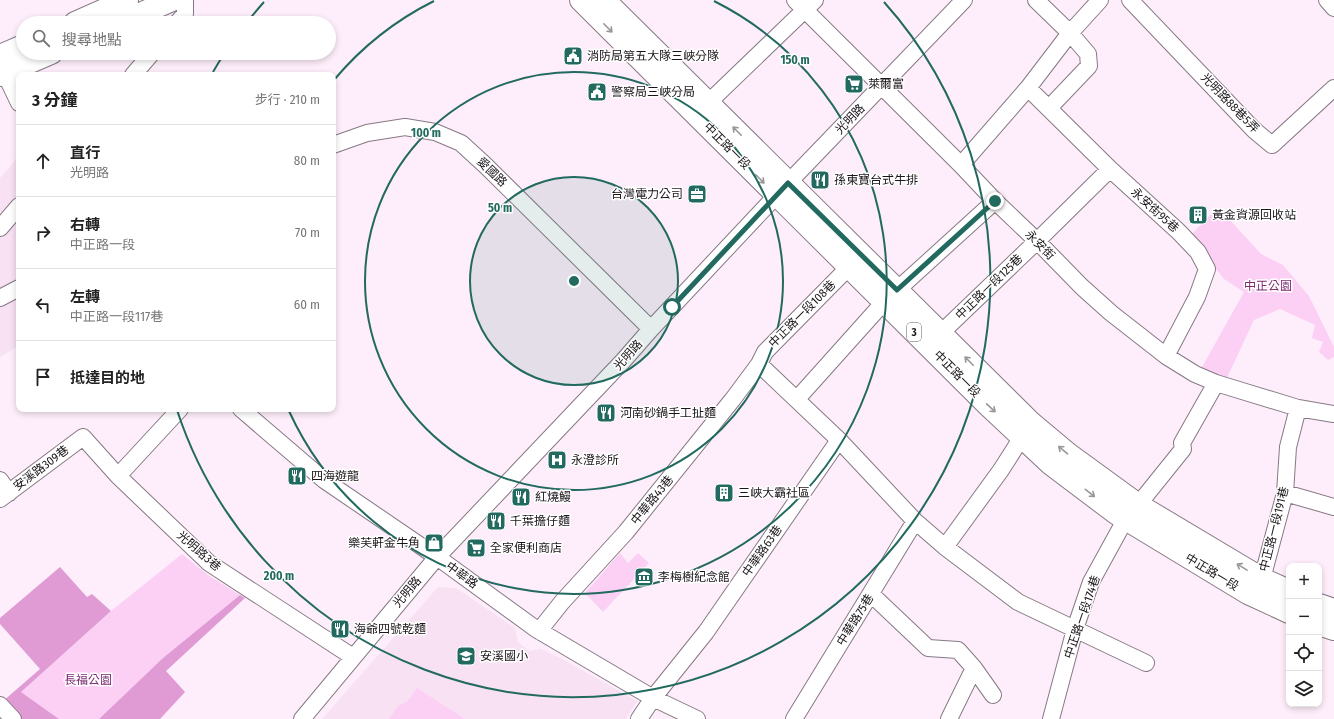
<!DOCTYPE html>
<html lang="zh-TW">
<meta charset="utf-8">
<style>
:root{--surface:#fff;--page:#f2f2f2;--text:#222;--muted:#767676;--line:#e0e0e0}
body{margin:0;font-family:"Fira Sans Condensed","Noto Sans TC",sans-serif;background:var(--page);color:var(--text)}
.controls{position:absolute;right:12px;bottom:12px;display:grid;overflow:hidden;border-radius:8px;box-shadow:0 2px 6px #0003}
.controls button{width:36px;height:36px;display:grid;place-items:center;padding:0;border:0;border-bottom:1px solid var(--line);background:var(--surface);color:var(--text);font:20px sans-serif}
.stop{position:absolute;width:12px;height:12px;margin:-9px;border:3px solid #226a5f;border-radius:50%;background:#fff}
.stop.end{background:#226a5f;border-color:#fff;box-shadow:0 1px 4px #0008}
.list{margin:0;padding:0;list-style:none}
h2{display:flex;justify-content:space-between;align-items:center;height:52px;margin:0;padding:0 16px;font-size:17px}
h2 small{font-size:13px;font-weight:400;color:var(--muted)}
.list li{display:grid;grid-template-columns:26px 1fr auto;gap:12px;align-items:center;box-sizing:border-box;height:72px;padding:0 16px;border-top:1px solid var(--line)}
.list b{display:block;font-size:15px;white-space:nowrap}
.list p{margin:0;font-size:13px;white-space:nowrap;color:var(--muted)}
.list em{font-size:13px;font-style:normal;color:var(--muted)}
.icon{flex:none;width:22px;height:22px;fill:none;stroke:currentColor;stroke-width:2;stroke-linecap:round;stroke-linejoin:round}
.map{position:relative;flex:none;width:1334px;height:719px;overflow:hidden}
.search{position:absolute;background:var(--surface);box-shadow:0 2px 6px #0003;left:16px;top:16px;width:320px;height:44px;display:flex;align-items:center;gap:10px;box-sizing:border-box;padding:0 14px;border-radius:22px;color:var(--muted);font-size:15px}
.panel{position:absolute;background:var(--surface);box-shadow:0 2px 6px #0003;left:16px;top:72px;width:320px;height:340px;border-radius:8px}
.map>svg:first-child{display:block}
.built{fill:#f7e1f3}
.green{fill:#fbd0f4}
.forest{fill:#e09bd5}
.lines{fill:none;stroke-linecap:round;stroke-linejoin:round}
.minor-casing{stroke:#867984;stroke-width:18}
.secondary-casing{stroke:#867984;stroke-width:24}
.primary-casing{stroke:#867984;stroke-width:24}
.minor{stroke:#fff;stroke-width:16}
.secondary{stroke:#fff;stroke-width:22}
.primary{stroke:#fff;stroke-width:22}
.oneway{stroke:#989698}
.route{stroke:#226a5f;stroke-width:5}
.ring{fill:none;stroke:#226a5f;stroke-width:2}
.labels{text-anchor:middle;stroke-width:3;stroke-linejoin:round;paint-order:stroke}
.shield{fill:#fff;stroke:#5f5b5e;stroke-width:1}
.shield-label{font-size:11px;font-weight:bold;fill:#1a1519}
.poi-label{font-size:12px;fill:#1a1519;stroke:#fff;text-anchor:start}
.street-label{font-size:12px;fill:#1a1519;stroke:#fff}
.park-label{font-size:12px;fill:#7b2b72;stroke:#fff}
.centre{fill:#226a5f;stroke:#fff;stroke-width:2}
.ring-label{font-size:12px;text-anchor:middle;font-weight:bold;fill:#226a5f;stroke:#fff;stroke-width:3;stroke-linejoin:round;paint-order:stroke}
</style>
<div class="map">
<svg width="1334" height="719" viewBox="0 0 1334 719">
<rect width="100%" height="100%" fill="#feeefb"/>
<path class="built" d="M19 156V346L0 357V178Z
M438 587 456 588 515 628 518 642 529 651 541 649 564 660 637 701 626 719H322Z"/>
<path class="green" d="M1218 207 1261 254 1283 265 1309 296 1334 347V357L1328 360 1319 352 1323 342 1312 338 1315 325 1280 309 1254 320 1226 380 1201 369 1244 292 1224 279 1190 236Z
M620 553 628 563 638 553 649 563 603 612 585 593Z
M182 554 208 575 240 595 163 658 99 719H59L21 692 111 611Z
M417 688 465 719H389L398 706 407 702Z"/>
<path class="forest" d="M60 567 87 597 92 594 111 611 21 692 59 719H18L2 702 40 669 0 624V618Z
M240 595 245 598 166 671 185 692 160 719H99L163 658Z"/>
<g class="lines">
<defs>
<path id="minor" d="M795 0 961 165 995 201 1037 241 1082 287 1111 313 1166 356 1195 374 1216 383 1298 408 1334 414
M1036 0 1070 33 1088 54 1089 66 1049 108
M1130 0 1254 130 1272 145 1334 88
M1327 0 1334 8
M177 23 185 14V0
M0 63 19 103
M133 75 152 53
M1028 88 1110 169 1179 232 1198 252 1207 269 1197 297 1166 356
M709 102 815 0
M333 145 367 133 405 127 435 132 461 143 485 165 651 329
M961 165 1028 88 1070 33 1100 0
M0 228 19 206
M897 290 995 201
M0 298 19 288
M941 333 1037 241 1110 169
M759 364 839 440 915 521 945 547 1018 602 1146 663
M797 399 884 302
M241 409 324 480 437 557 536 629 653 698 697 719
M118 476 180 409
M0 480 9 493
M1285 493 1334 507
M0 499 83 437 118 476 209 563 353 657
M1138 505 1183 449 1182 443 1216 383
M945 547 1001 470 1022 437
M1262 579 1285 493 1288 447 1298 408
M871 594 928 648 958 650 974 668 993 695
M539 631 562 602 626 532 733 399 759 364 765 352 849 267
M0 705 13 719
M302 719 437 557 623 361 651 329 788 183 964 0
M639 719 653 698 706 632 839 440
M794 719 915 521
M949 719 974 668
M1051 719 1075 629 1091 582 1125 520"/>
<path id="secondary" d="M75 23 127 0
M120 23 172 0
M0 56 23 46
M0 75 51 53"/>
<path id="primary" d="M581 0 988 405 1051 464 1116 513 1248 593 1289 612
M604 0 1031 423 1068 454 1138 505 1262 579 1289 591
M1319 605 1334 610
M1319 624 1334 629"/>
</defs>
<use href="#minor" class="minor-casing"/>
<use href="#secondary" class="secondary-casing"/>
<use href="#primary" class="primary-casing"/>
<use href="#minor" class="minor"/>
<use href="#secondary" class="secondary"/>
<use href="#primary" class="primary"/>
</g>
<defs><path id="oneway-shaft" d="M-6 0H5M1.5-3L5.5 0L1.5 3" fill="none" stroke-width="1.6" stroke-linecap="round" stroke-linejoin="round"/></defs>
<g class="oneway">
<use href="#oneway-shaft" transform="translate(608 28) rotate(45)"/>
<use href="#oneway-shaft" transform="translate(737 131) rotate(-135)"/>
<use href="#oneway-shaft" transform="translate(760 179) rotate(45)"/>
<use href="#oneway-shaft" transform="translate(969 361) rotate(-135)"/>
<use href="#oneway-shaft" transform="translate(991 408) rotate(43)"/>
<use href="#oneway-shaft" transform="translate(1063 450) rotate(-140)"/>
<use href="#oneway-shaft" transform="translate(1090 493) rotate(38)"/>
<use href="#oneway-shaft" transform="translate(1242 567) rotate(-149)"/>
</g>
<g class="lines">
<path class="route" d="M672 307 788 183 897 290 995 201"/>
</g>
<circle cx="574" cy="281" r="104" fill="#226a5f" fill-opacity=".12"/>
<g class="ring">
<circle cx="574" cy="281" r="104"/>
<circle cx="574" cy="281" r="209"/>
<path d="M334 80A313 313 0 0 1 434 1M714 1A313 313 0 1 1 289 411"/>
<path d="M213 72A417 417 0 0 1 224 54M248 21A417 417 0 0 1 264 2M884 2A417 417 0 1 1 177 410"/>
</g>
<defs>
<symbol id="civic-square" viewBox="-11 -11 22 22"><rect x="-9" y="-9" width="18" height="18" rx="4" fill="#226a5f" stroke="#fff"/><path d="M-.6-6.5H3V-4.5H.6V-3L4-1V1h2V6H-6V1h2V-1L-.6-3ZM-1.2 2.5V6h2.4V2.5Z" fill="#fff"/></symbol>
<symbol id="supermarket-square" viewBox="-11 -11 22 22"><rect x="-9" y="-9" width="18" height="18" rx="4" fill="#226a5f" stroke="#fff"/><path d="M-6-5.5h2.5l.6 2H6L4.5 2H-2.5L-4.4-4H-6ZM-1.5 3.2a1.3 1.3 0 1 0 .1 0ZM3 3.2a1.3 1.3 0 1 0 .1 0Z" fill="#fff"/></symbol>
<symbol id="restaurant-square" viewBox="-11 -11 22 22"><rect x="-9" y="-9" width="18" height="18" rx="4" fill="#226a5f" stroke="#fff"/><path d="M-5-6h1v4h1v-4h1v4h1v-4h1v5L-1.5 .5V6h-2V.5L-5-1ZM5-6V6H3V1.5H1.5Q1.5-4 5-6Z" fill="#fff"/></symbol>
<symbol id="office-square" viewBox="-11 -11 22 22"><rect x="-9" y="-9" width="18" height="18" rx="4" fill="#226a5f" stroke="#fff"/><path d="M-6-3h4V-5.5h4V-3h4V5H-6ZM-1-4.5V-3h2v-1.5ZM-6 0V1H6V0Z" fill="#fff"/></symbol>
<symbol id="building-square" viewBox="-11 -11 22 22"><rect x="-9" y="-9" width="18" height="18" rx="4" fill="#226a5f" stroke="#fff"/><path d="M-4-6H4V6H1V3H-1V6H-4ZM-2.5-4.3h1.7v1.8h-1.7ZM.8-4.3h1.7v1.8H.8ZM-2.5-1h1.7V.8h-1.7ZM.8-1h1.7V.8H.8Z" fill="#fff"/></symbol>
<symbol id="hospital-square" viewBox="-11 -11 22 22"><rect x="-9" y="-9" width="18" height="18" rx="4" fill="#226a5f" stroke="#fff"/><path d="M-5-5h3v3.5h4V-5h3V5h-3V1.5h-4V5h-3Z" fill="#fff"/></symbol>
<symbol id="shop-square" viewBox="-11 -11 22 22"><rect x="-9" y="-9" width="18" height="18" rx="4" fill="#226a5f" stroke="#fff"/><path d="M-5-2.5h2.3a2.7 3.5 0 0 1 5.4 0H5L5.5 6h-11ZM-1.5-2.5h3a1.5 2.3 0 0 0-3 0Z" fill="#fff"/></symbol>
<symbol id="museum-square" viewBox="-11 -11 22 22"><rect x="-9" y="-9" width="18" height="18" rx="4" fill="#226a5f" stroke="#fff"/><path d="M0-6L6-3V-2H-6V-3ZM-5-1h2V3h-2ZM-1-1h2V3h-2ZM3-1h2V3H3ZM-6 4H6V6H-6Z" fill="#fff"/></symbol>
<symbol id="school-square" viewBox="-11 -11 22 22"><rect x="-9" y="-9" width="18" height="18" rx="4" fill="#226a5f" stroke="#fff"/><path d="M0-5L7-2L0 1L-7-2ZM-4 1L0 2.5L4 1V4Q0 6-4 4Z" fill="#fff"/></symbol>
</defs>
<g fill-rule="evenodd">
<use href="#civic-square" x="562" y="45" width="22" height="22"/>
<use href="#supermarket-square" x="843" y="73" width="22" height="22"/>
<use href="#civic-square" x="586" y="81" width="22" height="22"/>
<use href="#restaurant-square" x="809" y="169" width="22" height="22"/>
<use href="#office-square" x="686" y="183" width="22" height="22"/>
<use href="#building-square" x="1187" y="204" width="22" height="22"/>
<use href="#restaurant-square" x="595" y="402" width="22" height="22"/>
<use href="#hospital-square" x="546" y="449" width="22" height="22"/>
<use href="#restaurant-square" x="286" y="465" width="22" height="22"/>
<use href="#building-square" x="713" y="482" width="22" height="22"/>
<use href="#restaurant-square" x="510" y="486" width="22" height="22"/>
<use href="#restaurant-square" x="485" y="510" width="22" height="22"/>
<use href="#shop-square" x="423" y="532" width="22" height="22"/>
<use href="#supermarket-square" x="465" y="537" width="22" height="22"/>
<use href="#museum-square" x="633" y="566" width="22" height="22"/>
<use href="#restaurant-square" x="329" y="618" width="22" height="22"/>
<use href="#school-square" x="455" y="645" width="22" height="22"/>
</g>
<g class="labels">
<rect class="shield" x="907" y="323" width="14" height="18" rx="3"/>
<g class="shield-label">
<text x="914" y="336">3</text>
</g>
<g class="poi-label">
<text x="587" y="60">消防局第五大隊三峽分隊</text>
<text x="868" y="88">萊爾富</text>
<text x="611" y="96">警察局三峽分局</text>
<text x="834" y="184">孫東寶台式牛排</text>
<text x="683" y="198" text-anchor="end">台灣電力公司</text>
<text x="1212" y="219">黃金資源回收站</text>
<text x="620" y="417">河南砂鍋手工扯麵</text>
<text x="571" y="464">永澄診所</text>
<text x="311" y="480">四海遊龍</text>
<text x="738" y="497">三峽大霸社區</text>
<text x="535" y="501">紅燒鰻</text>
<text x="510" y="525">千葉擔仔麵</text>
<text x="420" y="547" text-anchor="end">樂芙軒金牛角</text>
<text x="490" y="552">全家便利商店</text>
<text x="658" y="581">李梅樹紀念館</text>
<text x="354" y="633">海爺四號乾麵</text>
<text x="480" y="660">安溪國小</text>
</g>
<g class="street-label">
<text transform="translate(1230 103) rotate(46)" y="4">光明路88巷5弄</text>
<text transform="translate(850 119) rotate(-46)" y="4">光明路</text>
<text transform="translate(727 146) rotate(45)" y="4">中正路一段</text>
<text transform="translate(492 172) rotate(44)" y="4">愛國路</text>
<text transform="translate(1155 210) rotate(42)" y="4">永安街95巷</text>
<text transform="translate(1040 245) rotate(45)" y="4">永安街</text>
<text transform="translate(989 287) rotate(-44)" y="4">中正路一段125巷</text>
<text transform="translate(802 314) rotate(-45)" y="4">中正路一段108巷</text>
<text transform="translate(628 355) rotate(-48)" y="4">光明路</text>
<text transform="translate(957 374) rotate(45)" y="4">中正路一段</text>
<text transform="translate(41 468) rotate(-37)" y="4">安溪路309巷</text>
<text transform="translate(652 500) rotate(-51)" y="4">中華路43巷</text>
<text transform="translate(1274 529) rotate(-76)" y="4">中正路一段191巷</text>
<text transform="translate(199 551) rotate(41)" y="4">光明路3巷</text>
<text transform="translate(762 551) rotate(-55)" y="4">中華路63巷</text>
<text transform="translate(1212 572) rotate(31)" y="4">中正路一段</text>
<text transform="translate(462 575) rotate(36)" y="4">中華路</text>
<text transform="translate(407 592) rotate(-50)" y="4">光明路</text>
<text transform="translate(1082 617) rotate(-71)" y="4">中正路一段174巷</text>
<text transform="translate(855 620) rotate(-58)" y="4">中華路75巷</text>
</g>
<g class="park-label">
<text x="1268" y="290">中正公園</text>
<text x="88" y="684">長福公園</text>
</g>
</g>
<circle cx="574" cy="281" r="6" class="centre"/>
<g class="ring-label">
<text x="795" y="64">150 m</text>
<text x="426" y="137">100 m</text>
<text x="500" y="212">50 m</text>
<text x="279" y="580">200 m</text>
</g>
</svg>
<div class="controls">
<button>+</button>
<button>−</button>
<button><svg class="icon" aria-label="locate" viewBox="0 0 24 24"><circle cx="12" cy="12" r="6"/><path d="M12 2v4M12 18v4M2 12h4M18 12h4"/></svg></button>
<button><svg class="icon" aria-label="layers" viewBox="0 0 24 24"><path d="M12 4l9 5-9 5-9-5zM3 14l9 5 9-5"/></svg></button>
</div>
<div class="stop" style="left:672px;top:307px"></div>
<div class="stop end" style="left:995px;top:201px"></div>
<div class="search"><svg class="icon" aria-label="search" viewBox="0 0 24 24"><circle cx="10" cy="10" r="6"/><path d="M15 15l6 6"/></svg>搜尋地點</div>
<section class="panel">
<h2>3 分鐘<small>步行 · 210 m</small></h2>
<ul class="list">
<li><svg class="icon" aria-label="ahead" viewBox="0 0 24 24"><path d="M12 20V5M6 11l6-6 6 6"/></svg><div><b>直行</b><p>光明路</p></div><em>80 m</em></li>
<li><svg class="icon" aria-label="right" viewBox="0 0 24 24"><path d="M7 20v-9h11M14 6l5 5-5 5"/></svg><div><b>右轉</b><p>中正路一段</p></div><em>70 m</em></li>
<li><svg class="icon" aria-label="left" viewBox="0 0 24 24"><path d="M17 20v-9H6M10 6l-5 5 5 5"/></svg><div><b>左轉</b><p>中正路一段117巷</p></div><em>60 m</em></li>
<li><svg class="icon" aria-label="arrive" viewBox="0 0 24 24"><path d="M6 21V4h12l-3 4 3 4H6"/></svg><div><b>抵達目的地</b></div></li>
</ul>
</section>
</div>
